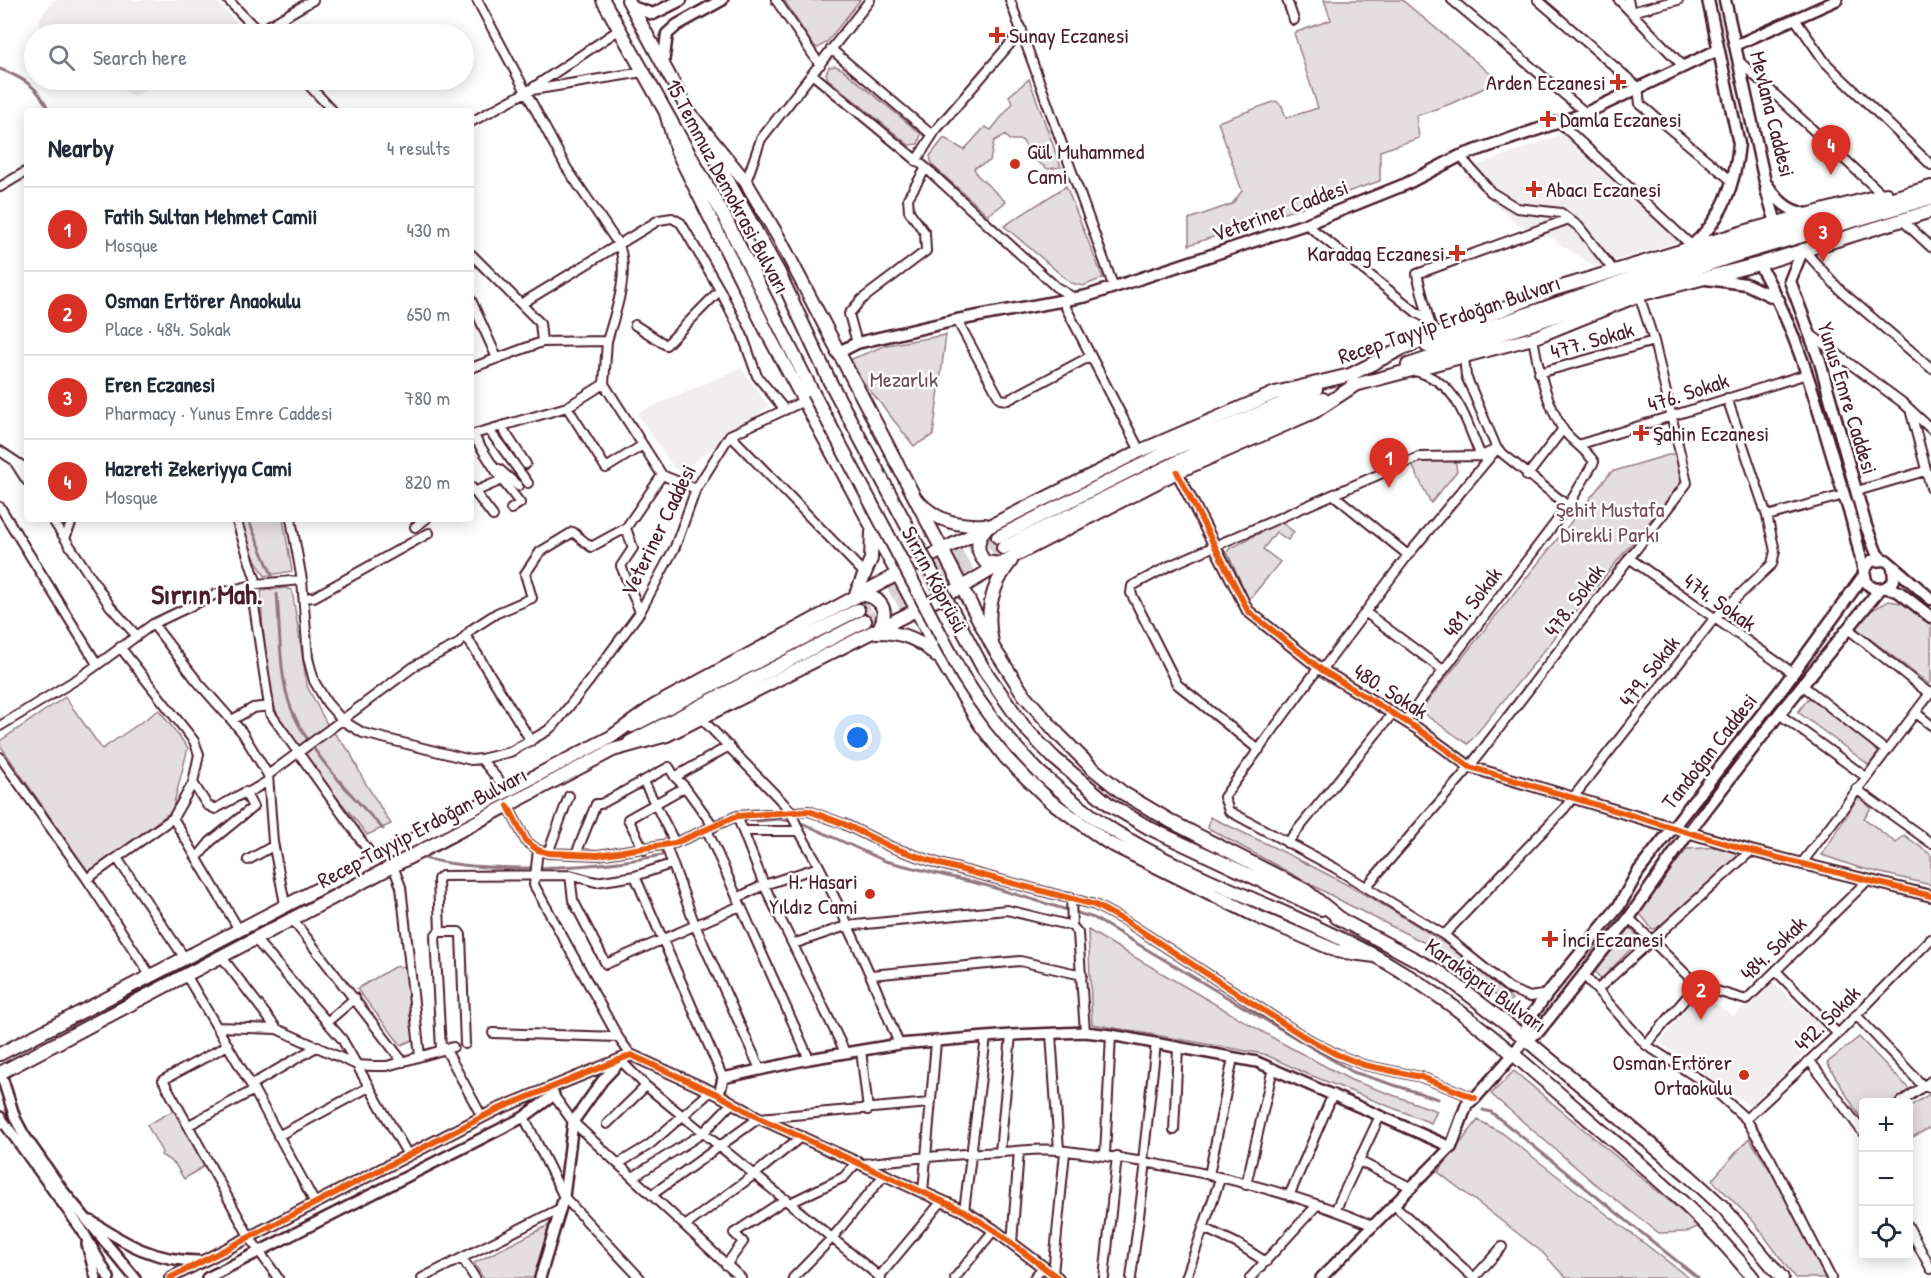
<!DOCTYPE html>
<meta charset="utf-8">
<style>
:root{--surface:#fff;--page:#f6f6f7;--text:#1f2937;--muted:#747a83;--line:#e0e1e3;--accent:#d93025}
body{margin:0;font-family:"Patrick Hand",sans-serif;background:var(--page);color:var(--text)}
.controls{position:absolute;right:18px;bottom:18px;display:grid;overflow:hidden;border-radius:6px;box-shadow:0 3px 15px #0003}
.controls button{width:54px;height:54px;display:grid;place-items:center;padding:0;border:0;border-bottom:2px solid var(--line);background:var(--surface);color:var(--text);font:30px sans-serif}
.you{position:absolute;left:858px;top:738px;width:21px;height:21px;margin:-15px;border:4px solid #fff;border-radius:50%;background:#1a73e8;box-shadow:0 0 0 9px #1a73e833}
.badge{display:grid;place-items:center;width:39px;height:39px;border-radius:50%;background:var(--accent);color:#fff;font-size:20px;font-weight:700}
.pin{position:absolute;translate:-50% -50px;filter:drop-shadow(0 2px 3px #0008)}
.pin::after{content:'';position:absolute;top:32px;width:21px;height:18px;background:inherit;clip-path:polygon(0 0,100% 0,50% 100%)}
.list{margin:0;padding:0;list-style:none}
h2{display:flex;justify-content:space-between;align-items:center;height:78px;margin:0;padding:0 24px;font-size:26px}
h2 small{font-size:20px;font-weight:400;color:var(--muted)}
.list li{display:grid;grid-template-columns:39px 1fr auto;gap:18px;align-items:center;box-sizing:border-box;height:84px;padding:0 24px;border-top:2px solid var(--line)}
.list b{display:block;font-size:22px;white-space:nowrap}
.list p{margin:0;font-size:20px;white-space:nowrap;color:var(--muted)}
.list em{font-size:20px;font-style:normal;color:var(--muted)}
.icon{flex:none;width:33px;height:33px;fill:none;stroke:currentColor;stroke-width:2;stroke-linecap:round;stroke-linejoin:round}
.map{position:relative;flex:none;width:1931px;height:1278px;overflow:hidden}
.search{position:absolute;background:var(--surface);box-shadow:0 3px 15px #0003;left:24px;top:24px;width:450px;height:66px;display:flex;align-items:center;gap:15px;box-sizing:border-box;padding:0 21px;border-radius:33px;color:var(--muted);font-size:22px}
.panel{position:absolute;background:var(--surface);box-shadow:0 3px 15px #0003;left:24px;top:108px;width:450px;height:414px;border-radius:6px}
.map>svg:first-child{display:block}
.built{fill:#f2eeef}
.green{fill:#e5dee0;stroke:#987e86;stroke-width:1.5}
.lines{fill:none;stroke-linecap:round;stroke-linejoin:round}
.stream{stroke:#91787e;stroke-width:3}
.primary-tunnel{stroke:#dbd2d5;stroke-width:12;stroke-dasharray:12 6;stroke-linecap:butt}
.minor-casing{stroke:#4a1f2b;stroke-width:12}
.tertiary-casing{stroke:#4a1f2b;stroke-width:14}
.secondary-casing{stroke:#4a1f2b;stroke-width:15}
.primary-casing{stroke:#4a1f2b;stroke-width:16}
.trunk-casing{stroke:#4a1f2b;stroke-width:16}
.minor{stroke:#fff;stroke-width:8}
.tertiary{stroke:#fff;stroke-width:9}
.secondary{stroke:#fff;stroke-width:10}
.primary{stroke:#fff;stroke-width:12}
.trunk{stroke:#fff;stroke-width:12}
.trunk-bridge-casing{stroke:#4a1f2b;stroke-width:16;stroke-linecap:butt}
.trunk-bridge{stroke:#fff;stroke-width:12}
.cycleway-casing{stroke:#fff;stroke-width:10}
.cycleway{stroke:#e8590c;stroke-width:6}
.poi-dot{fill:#c8321e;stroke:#fff;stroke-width:2}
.labels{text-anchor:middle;stroke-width:5;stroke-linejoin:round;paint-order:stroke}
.poi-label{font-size:22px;fill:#4a1f2b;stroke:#fff;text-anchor:start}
.street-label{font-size:22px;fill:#4a1f2b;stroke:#fff}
.park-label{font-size:22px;fill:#714f58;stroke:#fff}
.district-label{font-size:28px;font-weight:bold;fill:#4a1f2b;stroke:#fff}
</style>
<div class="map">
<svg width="1931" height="1278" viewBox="0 0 1931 1278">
<rect width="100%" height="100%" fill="#fff"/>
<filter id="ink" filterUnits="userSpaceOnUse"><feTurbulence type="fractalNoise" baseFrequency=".0167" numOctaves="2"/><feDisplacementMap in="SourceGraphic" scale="12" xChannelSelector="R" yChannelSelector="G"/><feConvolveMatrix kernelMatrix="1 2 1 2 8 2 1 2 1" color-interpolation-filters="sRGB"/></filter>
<g filter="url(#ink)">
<path class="built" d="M54 0H215L240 26 227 34H51L40 26V17Z
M110 80H159L133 97Z
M1565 133 1684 240 1595 267 1553 239 1515 223 1465 177 1478 165Z
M741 368 769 406 682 471 674 468 637 413Z
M1773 982 1827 1032 1750 1106 1660 1043 1699 992 1733 1016Z"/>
<path class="green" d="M784 0H860L827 42 818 48 812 44Z
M1324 0H1402L1499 81 1450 104 1416 116 1419 138 1380 151V181L1189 245V219L1232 204 1242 191 1218 122 1276 101 1282 106 1286 118 1318 108 1294 33 1331 20Z
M835 66 842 69 921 134 918 144 909 145 828 79 826 74 829 67Z
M1029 79 1061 167 1048 169 1036 161 1022 140H1009L1005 135 994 141 990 161 974 168 977 175 1006 202 988 215 932 165 930 156 944 138 964 150 985 127 991 130 1013 103 1009 96Z
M1066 186 1103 278 1083 286 1071 283 1004 226Z
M946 335 933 435 914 446 847 361 886 345Z
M1448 453 1455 460 1457 471 1431 503 1412 465Z
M1675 453 1681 483 1468 744 1427 716 1422 708 1611 472Z
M231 519H283L292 571 265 576Z
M1281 522 1294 532 1288 540 1276 532 1263 549 1280 562 1249 600 1227 552 1229 549Z
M285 588 292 590 307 686 328 726 350 752 364 781 391 824 367 835C339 796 297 757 277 713 265 686 262 622 261 591Z
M1889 601 1906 604 1931 624V681L1929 684 1856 628 1872 610Z
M1811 695 1881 749 1869 765 1798 712Z
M65 697 102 749 159 710 188 748 172 811 89 873 0 745V741Z
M1858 797 1871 808 1864 818 1896 843 1904 835 1931 855V885L1857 867 1822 855Z
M1210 817C1289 854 1368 892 1441 941 1466 957 1489 980 1512 999L1507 1003 1423 942 1347 904 1208 828Z
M1719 847 1741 855 1657 928 1652 929 1638 911 1687 849Z
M1626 924 1641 939 1601 979 1591 967Z
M1088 930 1280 1042 1351 1080 1437 1111 1431 1123 1305 1073 1264 1054 1092 1024Z
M407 966 415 1039 401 1045 357 989 394 967Z
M1859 1037 1910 1090 1894 1102H1864L1863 1122 1827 1063Z
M1514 1071 1699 1226 1687 1232 1659 1233 1593 1182 1491 1094Z
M1931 1093V1127L1909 1139V1107Z
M176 1109 206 1165 184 1179 175 1164 161 1155 162 1152 147 1125Z
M1478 1120 1502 1133 1689 1278H1566L1542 1252 1438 1172Z
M1749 1138 1773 1175 1826 1278H1795L1754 1222 1712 1180Z
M549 1225 535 1278H483L474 1263Z"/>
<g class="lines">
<path class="stream" d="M0 69C23 78 39 87 49 111
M248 519 272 575
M277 594C280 628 279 677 291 708 308 751 352 795 383 829
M757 821 779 819 804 824 885 861 988 886 1094 918 1353 1072 1438 1099
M420 857C483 875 598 868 662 855
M1483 1110 1491 1112 1698 1278"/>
<path class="primary-tunnel" d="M858 610 998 537
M865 621 1003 548"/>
<defs>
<path id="minor" d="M228 0 260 33
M477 0 566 167 619 245C630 275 615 313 607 341
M776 0 820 65
M1010 0 1114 288
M1287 0 1294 20
M1452 0 1586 113
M1538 0 1638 87 1640 104 1732 181
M1619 0 1682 65
M1628 0 1631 12 1678 0
M1795 19 1825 62 1931 165
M258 32 313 0
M831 49 932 135
M1741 63 1883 195
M812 74 926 168 1056 287 1074 298
M304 80 333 111
M532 90 643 72
M471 122 528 91 620 29
M1560 123 1692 246
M1460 156 1491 192 1517 208 1561 213 1579 227 1614 271
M916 161 935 131 1022 30
M746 182 761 139 870 0
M0 187 27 171
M1902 220 1931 247
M1306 224 1416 312 1429 320 1435 336
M1803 249 1840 290 1931 368
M471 254 540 323 542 342
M471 300 497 358
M1062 300 1140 451
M521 304 659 220 672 218 681 223 720 290 742 334 757 376 785 410
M957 320 1000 399 1008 400 1091 356
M1429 320 1417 274 1569 219
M635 325 666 345 720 290
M1810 334 1903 403 1931 429
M857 343 849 314 861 300 926 251 925 233 909 211 908 198 926 168
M1464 357 1466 376 1497 449 1568 506
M471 368 542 342 607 341 604 384 662 475 696 489
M1415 371C1459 383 1464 418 1481 456
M1539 373 1654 341
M567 407 606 468 643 445
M1911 413 1931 488
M501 426 526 464
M489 430 528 483
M471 435 567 407 604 384
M473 435 502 480 474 492
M730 435 866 575
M1581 444 1807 374
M0 451 27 469
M16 464 27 481
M499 469 518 486
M1527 476 1563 429
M502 480 520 503 511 509
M471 487 493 516
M1857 491 1925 471
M1335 496 1408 555
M0 507 97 664
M1767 516 1844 495
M52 519 110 606 136 635
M236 519 257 584
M291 519 302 580 308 658 314 681 327 703 343 721 363 733 471 760 481 759 507 790
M415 527 426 519
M626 528 633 548 621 566 640 612
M65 538 73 519
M1629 558 1793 673
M251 586 270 713 375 860
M304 598 314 597 429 533
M1365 612 1443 670
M153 624 197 681 242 732 268 775 273 842 285 904
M1847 628 1930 694
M466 636 531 741
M1319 667 1224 797 1229 811 1335 868 1444 935 1510 989 1530 997 1547 994
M1322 670 1408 555 1496 450
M1802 685 1885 750
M1916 713 1931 725
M1779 714 1866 777
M700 717 791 811C797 832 810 848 820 868 849 925 875 984 899 1044
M232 720 253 708 269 706
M1405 721 1568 506 1594 462C1585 448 1569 440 1562 428 1546 401 1538 368 1533 338
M0 726 82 676 153 624 216 594 257 584 302 580
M1259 750 1177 684 1131 593 1132 586 1169 566 1419 457 1481 456 1497 449
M0 757 87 879 150 975
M481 759 510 752 547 731 556 723 590 680 640 612 675 547 696 489 730 435 804 401
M268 775 416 665 458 644 472 629 497 613 532 598 525 574 540 552 573 532 591 547 626 528 662 475
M675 777 685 787 714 827
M644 782 675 843
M193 783 207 805 215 809 245 792 246 794
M1856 789 1931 843
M508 806 526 841 538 850 548 853 598 855 675 843 737 816 809 811 844 824 891 847 940 864 1095 905 1127 922 1303 1036 1336 1054 1364 1065 1421 1077 1475 1098
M737 816 764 885 845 1052
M173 818 238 928
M707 830 809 1059
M743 831H798
M1287 843 1393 713
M666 846 695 925 760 1069
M538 850 534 885 618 1037 631 1055
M644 850 628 819 685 787
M548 853 569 796
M576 854 596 804H601L669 767 675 777 729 746
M117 858 184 957
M197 858 210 842 253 807 246 794 268 781
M248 860 273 846
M1802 863 1931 692
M393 866 401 887 420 1056
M570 875 573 900 606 964 740 906
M635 876 723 1078
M87 879 173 818 193 783 199 754 194 741 120 647
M1366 887 1464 774 1687 483 1654 341 1639 295
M1071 897 1072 926
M737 898 764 885 819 867
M1629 918 1697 985
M292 919 403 1062
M440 932 438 879 442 876 570 875 596 882 635 876 671 864
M1444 935 1564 809 1713 620 1772 564 1775 551 1767 516 1727 398
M255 939 342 1039 408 1155
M793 944 846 926 1007 910 1072 926 1078 933 1085 1032
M221 956 277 1029
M1776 971 1838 1034
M1583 974 1646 1045 1710 1086 1746 1119 1770 1158 1831 1278
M186 975 254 1090 315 1203
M871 975 1020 961 1082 975
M1598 989 1751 851
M1856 1015 1923 1086 1931 1088
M327 1022 355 998
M218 1027 277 1029 357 1065 373 1066H387L453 1047
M493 1033 618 1037
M1051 1034 1059 1150
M228 1045 163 1080 250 1238 278 1278
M1646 1045 1697 985 1746 1000 1866 882
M445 1048 482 1117
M441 1049 435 936 438 932H459L461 935 465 1044
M861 1050 868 1110
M621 1061 646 1086 881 1278
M1810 1061 1864 1134
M251 1085 318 1046
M552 1093 573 1122 741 1278
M1901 1102 1931 1081
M524 1117 564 1197 640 1278
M1746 1119 1838 1034 1931 939
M607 1124 646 1086
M189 1125 254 1090
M1174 1130 1178 1048
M278 1136 369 1087
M1000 1152 1011 1035
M1105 1155 1111 1035
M1143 1161 1156 1043
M1359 1161 1412 1188
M618 1164 649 1145 710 1092
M863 1164C910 1158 956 1154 1003 1152 1021 1151 1040 1148 1058 1150 1164 1162 1275 1184 1374 1226
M1209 1175 1233 1058
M633 1177 703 1133 733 1102
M1246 1185 1273 1068
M923 1192 936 1042
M653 1194 759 1118 930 1103
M1289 1196 1333 1094
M790 1203 844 1177 858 1161
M1395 1206 1474 1278 1502 1247
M1336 1209 1379 1118
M964 1211 986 1037
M685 1226 755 1174 802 1136
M1908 1226 1931 1269
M1204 1228 1238 1244 1266 1262
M1012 1243 1019 1151
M462 1258 475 1278
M726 1265 743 1242 734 1233 786 1199
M1053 1274 1065 1152
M879 1277 942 1201
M422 1278 561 1208
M793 1278 833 1237 885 1174
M955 1278 994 1230
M1034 1278 1043 1267
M1104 1278 1117 1156
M1131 1278 1146 1162
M1186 1278 1220 1179
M1250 1278 1317 1205"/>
<path id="tertiary" d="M1736 45 1837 0
M1177 472 1248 611 1322 670 1418 729 1470 767 1751 851 1931 896
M0 1071 15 1118 24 1135 63 1191 135 1278
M719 1095 723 1078 809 1059 899 1044 1011 1035 1085 1032 1111 1035 1257 1062 1451 1147 1321 1278
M0 1117 82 1230 109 1278
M91 1221C126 1244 155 1261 199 1261
M87 1244 96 1278
M170 1278 496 1110 631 1055 719 1095 759 1118 964 1211 994 1230 1058 1278
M207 1278 524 1117 554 1095
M540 1278 564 1197 573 1122 602 1081 617 1065"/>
<path id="secondary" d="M1725 0 1765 182C1777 199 1786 211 1807 214
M632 7 653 14 681 0
M663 64 667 34 677 25 722 0
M1766 189 1776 223
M1689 248C1722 221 1735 185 1739 144L1708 0
M1803 249 1790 281 1820 362 1866 526 1877 554 1881 558
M1759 264C1804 342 1823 431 1851 517 1854 527 1865 579 1867 583 1875 593 1888 589 1894 580L1893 566 1886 560 1871 561 1865 569
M1706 279 1746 284 1779 300
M837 353 857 343 957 320 1087 296 1306 224 1406 184 1460 156 1586 113 1718 50
M1893 566 1931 599
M1887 588 1899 592 1931 617
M1524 1039 1539 1031 1629 918 1689 832 1779 714 1880 589
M1451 1147 1467 1104 1475 1098 1513 1055 1524 1039 1529 1019 1547 994 1619 906 1638 872 1780 691 1864 575"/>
<path id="primary" d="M1427 346 1469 334
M1408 365 1469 345
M919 502C938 522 958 526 985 525
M986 528C977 540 975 550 985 562L1000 564
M998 537 1165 453 1316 389
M1003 548 1230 436 1323 399
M942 550 1140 451 1275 393 1350 375 1403 348 1555 289 1754 229 1886 194
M962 587 1016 555 1177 472 1314 412 1355 385 1533 338 1639 295 1759 264 1931 211
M992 642C985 612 991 586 1011 561
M632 726 858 610
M630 742 865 621"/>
<path id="trunk" d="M603 0 724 216 813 393
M628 0 695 123
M666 113 677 151 769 336 917 610 943 663 979 723 1006 758 1049 800 1107 842 1258 917 1337 951 1375 956
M692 116 746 182 780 240 993 647 1024 695 1059 735 1091 767 1123 793 1172 822 1305 890 1342 920
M708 145 779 273 830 382
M1469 334 1725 246 1931 187
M1469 345 1730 257 1931 198
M856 594 871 559 872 532
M857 594C878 595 890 607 880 627
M873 632C898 631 919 637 936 656
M1054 758 1110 805 1151 829 1321 909
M1039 772C1063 793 1087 814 1114 831 1196 881 1290 910 1375 956 1453 999 1521 1060 1587 1118 1646 1169 1705 1217 1753 1278
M1336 917 1441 973 1511 1027 1689 1176 1724 1208 1782 1278
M0 1054 611 737 654 706 942 550
M0 1073 613 750 667 735 962 587"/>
</defs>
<use href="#minor" class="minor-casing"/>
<use href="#tertiary" class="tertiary-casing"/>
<use href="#secondary" class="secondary-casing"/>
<use href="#primary" class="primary-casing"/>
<use href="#trunk" class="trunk-casing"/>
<use href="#minor" class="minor"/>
<use href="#tertiary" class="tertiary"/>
<use href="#secondary" class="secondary"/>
<use href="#primary" class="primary"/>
<use href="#trunk" class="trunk"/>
<defs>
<path id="trunk-bridge" d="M830 382 983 668 1025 728 1054 758
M813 393 962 675C984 711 1009 742 1039 772"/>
</defs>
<use href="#trunk-bridge" class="trunk-bridge-casing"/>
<use href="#trunk-bridge" class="trunk-bridge"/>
<defs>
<path id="cycleway" d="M1177 472 1248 611 1322 670 1418 729 1470 767 1751 851 1931 896
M508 806 526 841 538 850 548 853 598 855 675 843 737 816 809 811 844 824 891 847 940 864 1095 905 1127 922 1303 1036 1336 1054 1364 1065 1421 1077 1475 1098
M170 1278 496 1110 631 1055 719 1095 759 1118 964 1211 994 1230 1058 1278"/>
</defs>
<use href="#cycleway" class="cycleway-casing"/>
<use href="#cycleway" class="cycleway"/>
</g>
</g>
<g class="poi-dot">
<path d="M994 26h6v6h6v6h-6v6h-6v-6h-6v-6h6z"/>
<path d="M1615 73h6v6h6v6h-6v6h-6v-6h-6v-6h6z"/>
<path d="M1545 110h6v6h6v6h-6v6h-6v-6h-6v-6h6z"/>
<circle cx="1015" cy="164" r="6"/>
<path d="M1531 180h6v6h6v6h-6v6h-6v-6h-6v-6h6z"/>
<path d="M1454 244h6v6h6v6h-6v6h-6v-6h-6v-6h6z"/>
<path d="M1638 424h6v6h6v6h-6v6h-6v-6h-6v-6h6z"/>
<circle cx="870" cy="894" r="6"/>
<path d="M1547 930h6v6h6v6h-6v6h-6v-6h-6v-6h6z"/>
<circle cx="1744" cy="1075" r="6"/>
</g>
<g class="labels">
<g class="poi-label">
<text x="1009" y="43">Sunay Eczanesi</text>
<text x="1606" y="90" text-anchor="end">Arden Eczanesi</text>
<text x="1560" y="127">Damla Eczanesi</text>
<text x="1027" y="159">Gül Muhammed<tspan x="1027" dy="25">Cami</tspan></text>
<text x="1546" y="197">Abacı Eczanesi</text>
<text x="1445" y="261" text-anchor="end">Karadag Eczanesi</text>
<text x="1653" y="441">Şahin Eczanesi</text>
<text x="858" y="889" text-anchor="end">H. Hasari<tspan x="858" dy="25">Yıldız Cami</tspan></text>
<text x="1562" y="947">İnci Eczanesi</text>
<text x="1732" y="1070" text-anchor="end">Osman Ertörer<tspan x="1732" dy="25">Ortaokulu</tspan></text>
</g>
<g class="street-label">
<text transform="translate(1773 114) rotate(76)" y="8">Mevlana Caddesi</text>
<text transform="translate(728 186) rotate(62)" y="8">15 Temmuz Demokrasi Bulvarı</text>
<text transform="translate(1280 210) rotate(-20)" y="8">Veteriner Caddesi</text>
<text transform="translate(1449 319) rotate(-19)" y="8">Recep Tayyip Erdoğan Bulvarı</text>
<text transform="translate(1592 340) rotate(-16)" y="8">477. Sokak</text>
<text transform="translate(1688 392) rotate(-18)" y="8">476. Sokak</text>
<text transform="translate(1848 398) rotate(73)" y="8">Yunus Emre Caddesi</text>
<text transform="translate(658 530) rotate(-64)" y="8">Veteriner Caddesi</text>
<text transform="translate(935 579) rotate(62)" y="8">Sırrın Köprüsü</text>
<text transform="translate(1574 600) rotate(-53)" y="8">478. Sokak</text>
<text transform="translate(1472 602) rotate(-53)" y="8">481. Sokak</text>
<text transform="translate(1720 602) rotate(35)" y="8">474. Sokak</text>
<text transform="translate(1649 671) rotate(-52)" y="8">479. Sokak</text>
<text transform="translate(1391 691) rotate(32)" y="8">480. Sokak</text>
<text transform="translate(1709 751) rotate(-52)" y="8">Tandoğan Caddesi</text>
<text transform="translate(422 827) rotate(-28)" y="8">Recep Tayyip Erdoğan Bulvarı</text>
<text transform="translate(1773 948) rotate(-44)" y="8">484. Sokak</text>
<text transform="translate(1486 985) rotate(36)" y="8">Karaköprü Bulvarı</text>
<text transform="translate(1827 1018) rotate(-45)" y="8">492. Sokak</text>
</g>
<g class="park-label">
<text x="904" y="387">Mezarlık</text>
<text x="1610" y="517">Şehit Mustafa<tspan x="1610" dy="25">Direkli Parkı</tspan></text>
</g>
<g class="district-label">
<text x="207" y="604">Sırrın Mah.</text>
</g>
</g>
</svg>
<div class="controls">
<button>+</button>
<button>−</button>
<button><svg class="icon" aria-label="locate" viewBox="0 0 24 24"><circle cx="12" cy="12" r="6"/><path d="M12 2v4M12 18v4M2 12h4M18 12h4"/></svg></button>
</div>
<div class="you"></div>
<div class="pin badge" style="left:1389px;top:488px">1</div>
<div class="pin badge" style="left:1701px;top:1020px">2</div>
<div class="pin badge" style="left:1823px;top:262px">3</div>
<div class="pin badge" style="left:1831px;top:175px">4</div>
<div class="search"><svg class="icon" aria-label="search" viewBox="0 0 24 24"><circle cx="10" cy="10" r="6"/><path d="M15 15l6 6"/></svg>Search here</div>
<section class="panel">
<h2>Nearby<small>4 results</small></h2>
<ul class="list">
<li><span class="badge">1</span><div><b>Fatih Sultan Mehmet Camii</b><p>Mosque</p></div><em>430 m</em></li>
<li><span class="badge">2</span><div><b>Osman Ertörer Anaokulu</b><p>Place · 484. Sokak</p></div><em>650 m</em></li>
<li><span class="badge">3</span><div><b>Eren Eczanesi</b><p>Pharmacy · Yunus Emre Caddesi</p></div><em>780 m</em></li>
<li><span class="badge">4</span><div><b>Hazreti Zekeriyya Cami</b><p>Mosque</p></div><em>820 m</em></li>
</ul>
</section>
</div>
